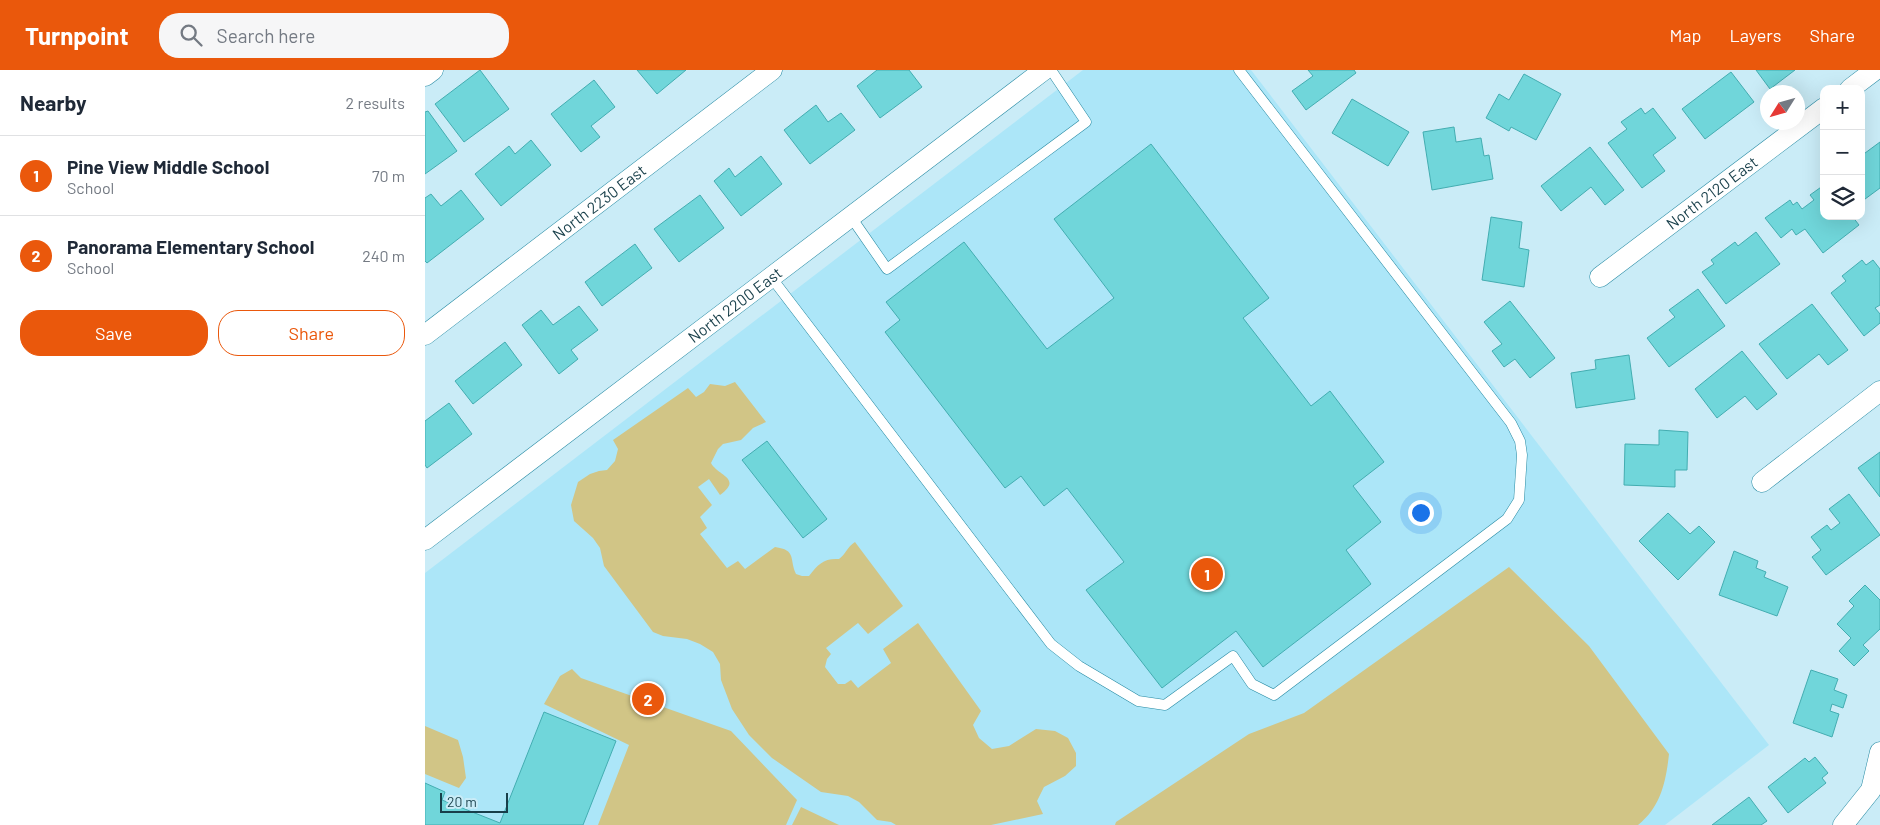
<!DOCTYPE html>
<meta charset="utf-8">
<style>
:root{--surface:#fff;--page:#f6f6f7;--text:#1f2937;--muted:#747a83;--line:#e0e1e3;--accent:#ea580c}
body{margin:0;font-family:Barlow,sans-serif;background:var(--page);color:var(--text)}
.controls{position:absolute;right:15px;top:15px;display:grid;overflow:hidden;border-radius:10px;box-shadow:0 5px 20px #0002}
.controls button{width:45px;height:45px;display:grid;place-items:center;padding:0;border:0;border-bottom:1px solid var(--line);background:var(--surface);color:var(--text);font:25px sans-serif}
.compass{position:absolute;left:1335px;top:15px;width:45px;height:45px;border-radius:50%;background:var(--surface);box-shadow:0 5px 20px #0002;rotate:233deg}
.scale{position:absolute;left:15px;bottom:12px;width:68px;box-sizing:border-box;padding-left:5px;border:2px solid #183f4a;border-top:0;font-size:14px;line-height:18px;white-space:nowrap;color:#183f4a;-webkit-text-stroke:4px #caecf7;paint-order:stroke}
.you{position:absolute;left:995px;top:442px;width:18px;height:18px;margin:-12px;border:4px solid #fff;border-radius:50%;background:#1a73e8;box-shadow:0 0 0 8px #1a73e833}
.badge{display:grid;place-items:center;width:32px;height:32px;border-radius:50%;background:var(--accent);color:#fff;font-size:16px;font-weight:700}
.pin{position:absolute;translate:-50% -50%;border:2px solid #fff;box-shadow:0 1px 5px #0006}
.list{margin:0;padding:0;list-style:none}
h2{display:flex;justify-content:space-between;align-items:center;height:65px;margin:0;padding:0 20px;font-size:21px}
h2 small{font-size:16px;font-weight:400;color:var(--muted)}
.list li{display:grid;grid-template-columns:32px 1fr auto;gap:15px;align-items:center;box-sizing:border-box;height:80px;padding:0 20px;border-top:1px solid var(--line)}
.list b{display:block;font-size:19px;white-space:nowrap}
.list p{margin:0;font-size:16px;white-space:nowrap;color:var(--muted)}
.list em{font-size:16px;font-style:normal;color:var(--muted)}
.actions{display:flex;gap:10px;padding:15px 20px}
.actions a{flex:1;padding:11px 0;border:1px solid var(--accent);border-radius:20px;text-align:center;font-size:18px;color:var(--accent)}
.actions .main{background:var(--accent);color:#fff}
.icon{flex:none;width:28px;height:28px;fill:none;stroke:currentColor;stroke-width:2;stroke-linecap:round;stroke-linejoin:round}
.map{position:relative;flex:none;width:1455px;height:755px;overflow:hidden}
header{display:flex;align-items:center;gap:30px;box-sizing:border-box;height:70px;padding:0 25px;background:var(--accent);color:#fff}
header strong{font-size:24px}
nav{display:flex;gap:28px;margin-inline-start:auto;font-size:18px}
.search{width:350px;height:45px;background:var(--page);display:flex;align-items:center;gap:12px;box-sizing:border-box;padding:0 18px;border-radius:20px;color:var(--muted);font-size:19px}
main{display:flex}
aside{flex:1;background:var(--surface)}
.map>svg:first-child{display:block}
.built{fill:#ace6f8}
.green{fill:#d1c586}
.building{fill:#70d6da;stroke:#43adb1}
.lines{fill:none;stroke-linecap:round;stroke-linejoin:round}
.service-casing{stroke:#268aa3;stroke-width:11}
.minor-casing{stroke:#268aa3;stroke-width:21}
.service{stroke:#fff;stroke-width:10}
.minor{stroke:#fff;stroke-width:20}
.labels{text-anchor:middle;stroke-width:4.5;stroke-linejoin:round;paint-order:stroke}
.street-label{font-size:16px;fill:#183f4a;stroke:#caecf7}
</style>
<header>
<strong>Turnpoint</strong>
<div class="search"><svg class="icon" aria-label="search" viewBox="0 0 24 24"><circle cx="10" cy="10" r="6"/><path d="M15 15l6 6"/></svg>Search here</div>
<nav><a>Map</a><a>Layers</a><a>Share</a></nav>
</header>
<main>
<aside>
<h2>Nearby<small>2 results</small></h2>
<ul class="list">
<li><span class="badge">1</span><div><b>Pine View Middle School</b><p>School</p></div><em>70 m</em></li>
<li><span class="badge">2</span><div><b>Panorama Elementary School</b><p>School</p></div><em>240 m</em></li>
</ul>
<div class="actions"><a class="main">Save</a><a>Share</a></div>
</aside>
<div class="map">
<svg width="1455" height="755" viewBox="0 0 1455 755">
<rect width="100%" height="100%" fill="#caecf7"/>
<path class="built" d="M658 0H826L1344 675 1240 755H0V503Z"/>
<path class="green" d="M310 312 341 352 328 358 316 370 298 374 293 379 286 393C293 406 318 408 295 425L284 409 273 417 287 435 275 447 282 458 275 464 302 498 313 491 320 499 350 477C372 480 364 489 371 504L377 506H384C393 494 399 488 414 489 421 484 422 477 430 472L478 536 443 564 433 553 401 578 406 584 402 589 400 597 413 614H420L426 610 433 618 466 593 458 579 493 553 556 641 548 655 554 668 567 679 584 676 611 659 630 661 643 668 651 683V696L640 706 619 717 612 731 618 744 566 755H471L466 752 452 750 434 732 423 726 396 722 347 688 324 665 307 639 296 610 295 594 288 582 275 574 262 569 238 566 228 562 179 496 175 478 168 468 149 451 146 435 153 412 165 404 174 401 182 400 190 391 193 379 188 370 263 318 271 327 279 322 285 314 300 316Z
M1084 497 1164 576 1244 684C1241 711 1236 737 1213 755H690L691 752 824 664 879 643Z
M147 599 156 608 306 661 372 730 361 755H173L204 675 119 634 135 606Z
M0 656 33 670 38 687 41 708 34 718 0 704Z
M376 737 414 755H367Z"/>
<path class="building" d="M55 0 84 39 39 72 10 34Z
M212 0H261L232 24Z
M452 0H484L497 17 455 48 432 16Z
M883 0H929L931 3 881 40 867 21 888 6Z
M1331 0H1370L1345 19Z
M1306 2 1329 32 1280 69 1257 39Z
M1099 4 1136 24 1111 70 1086 57 1084 61 1061 48 1074 24 1084 30Z
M169 10 190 37 166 56 175 67 156 82 126 44Z
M927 29 984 62 963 96 907 63Z
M391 35 403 52 416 43 430 60 385 94 359 60Z
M1216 38 1220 44 1228 38 1251 68 1228 85 1240 101 1217 118 1183 73 1202 59 1196 52Z
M3 41 32 81 0 104V42Z
M1029 57 1031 72 1056 68 1059 86 1064 85 1068 109 1007 120 998 62Z
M106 70 126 95 76 136 50 104 84 76 90 84Z
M1455 72V118L1436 132V86Z
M726 74 844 228 818 248 886 336 905 321 959 392 928 416 956 452 921 480 946 514 838 597 811 561 737 618 661 520 699 492 642 418 619 436 596 406 580 418 460 262 475 250 461 232 539 172 622 279 689 228 629 149Z
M1165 77 1199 120 1180 135 1166 117 1136 141 1116 116Z
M336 86 357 114 316 146 289 111 304 98 310 107Z
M1399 115V146H1427L1434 155 1398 183 1380 159 1371 165 1367 159 1356 168 1340 148 1365 130 1368 135 1372 132 1377 139 1389 130 1385 125Z
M36 120 59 149 2 193 0 191V128L6 124 16 136Z
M275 125 299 158 254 192 229 159Z
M1066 147 1097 152 1094 178 1104 180 1099 217 1057 210Z
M1331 162 1355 194 1301 234 1277 202 1289 194 1286 190 1310 172 1313 176Z
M210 174 227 198 177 236 160 212Z
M1437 190 1441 195 1448 190 1455 199V235L1450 238 1455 244V253L1439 266 1406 223 1421 211 1417 206Z
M1273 219 1300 256 1244 297 1222 268 1250 247 1244 240Z
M1085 231 1130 288 1105 308 1090 289 1079 297 1067 281 1077 274 1059 252Z
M1387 234 1423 280 1403 295 1394 284 1362 309 1334 274Z
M154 236 173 260 146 280 153 289 134 304 97 255 116 240 128 255Z
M80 272 97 295 48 334 30 311Z
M1317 281 1352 324 1332 340 1320 326 1292 348 1270 319Z
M1204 285 1210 329 1151 338 1146 303 1171 299 1170 290Z
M24 333 47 364 2 398 0 395V351Z
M1234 360 1263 362 1262 400H1250V417L1199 415 1200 374 1234 375Z
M342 371 402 449 378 468 317 390Z
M1455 382V427L1433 398Z
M1424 424 1455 465 1401 505 1387 487 1396 480 1386 467 1402 455 1406 460 1415 453 1404 439Z
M1243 443 1265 464 1274 456 1290 472 1253 510 1214 471Z
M1309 481 1333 491 1331 498 1341 502 1339 507 1363 517 1352 546 1294 525Z
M1440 515 1455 530V559L1438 575 1444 581 1429 596 1414 581 1426 568 1412 554 1429 536 1424 531Z
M1386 600 1413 609 1409 620 1422 625 1418 638 1407 634 1405 641 1414 644 1407 667 1368 653Z
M119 642 191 671 158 755H0V713L20 722 17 730 75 753Z
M1390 687 1403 703 1397 708 1401 713 1363 743 1343 717 1380 688 1384 692Z
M1324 727 1342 751 1336 755H1287Z"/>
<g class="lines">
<defs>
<path id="service" d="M426 147 462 199 661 52 626 0
M346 207 626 574 654 596 713 631 740 635 808 586 827 614 849 625 1082 449 1094 430 1097 385 1095 371 1086 353 814 0"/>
<g id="minor">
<path d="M0 6 8 0"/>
<path d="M1425 19 1450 0"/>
<path id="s1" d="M1175 207 1399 38"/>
<path id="s2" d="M0 265 347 0"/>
<path d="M1337 412 1455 321"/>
<path id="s3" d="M0 470 619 0"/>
<path d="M1418 755 1446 720 1455 682"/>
</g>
</defs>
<use href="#service" class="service-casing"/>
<use href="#minor" class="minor-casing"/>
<use href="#service" class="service"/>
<use href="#minor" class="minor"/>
</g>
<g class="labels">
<g class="street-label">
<text dy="6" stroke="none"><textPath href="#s1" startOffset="140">North 2120 East</textPath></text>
<text dy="6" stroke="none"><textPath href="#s2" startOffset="219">North 2230 East</textPath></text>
<text dy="6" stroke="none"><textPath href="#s3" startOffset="389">North 2200 East</textPath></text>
</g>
</g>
</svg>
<div class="controls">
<button>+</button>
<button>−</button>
<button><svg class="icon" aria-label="layers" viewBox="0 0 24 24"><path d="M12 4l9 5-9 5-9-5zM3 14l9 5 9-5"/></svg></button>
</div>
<svg class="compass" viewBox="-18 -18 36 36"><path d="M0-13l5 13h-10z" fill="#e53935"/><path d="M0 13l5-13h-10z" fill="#747a83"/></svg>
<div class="scale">20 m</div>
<div class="you"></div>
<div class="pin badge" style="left:782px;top:504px">1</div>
<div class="pin badge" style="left:223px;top:629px">2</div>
</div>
</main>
